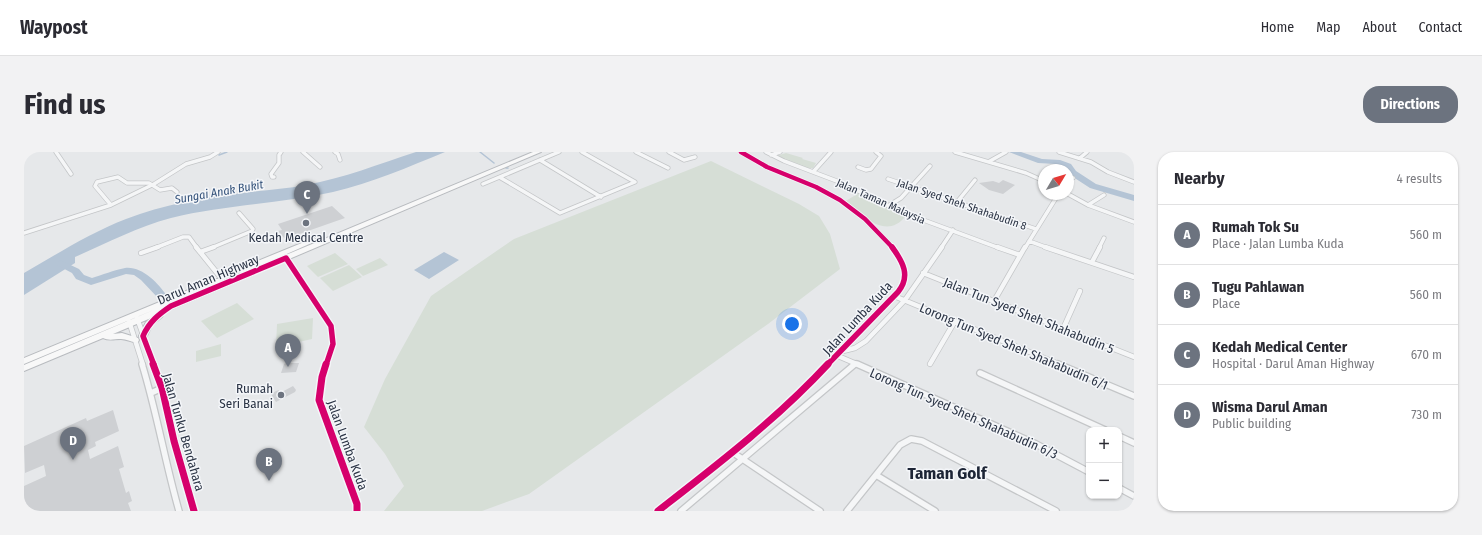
<!DOCTYPE html>
<meta charset="utf-8">
<style>
:root{--surface:#fff;--page:#f2f2f3;--text:#2b2b33;--muted:#7c7c81;--line:#e1e1e2;--accent:#6c737f}
body{margin:0;font-family:"Fira Sans Condensed",sans-serif;background:var(--page);color:var(--text)}
.controls{position:absolute;right:12px;bottom:12px;display:grid;overflow:hidden;border-radius:8px;box-shadow:0 1px 3px #0004}
.controls button{width:36px;height:36px;display:grid;place-items:center;padding:0;border:0;border-bottom:1px solid var(--line);background:var(--surface);color:var(--text);font:20px sans-serif}
.compass{position:absolute;left:1014px;top:12px;width:36px;height:36px;border-radius:50%;background:var(--surface);box-shadow:0 1px 3px #0004;rotate:52deg}
.you{position:absolute;left:768px;top:172px;width:14px;height:14px;margin:-10px;border:3px solid #fff;border-radius:50%;background:#1a73e8;box-shadow:0 0 0 6px #1a73e833}
.badge{display:grid;place-items:center;width:26px;height:26px;border-radius:50%;background:var(--accent);color:#fff;font-size:13px;font-weight:700}
.pin{position:absolute;translate:-50% -33px;filter:drop-shadow(0 1px 2px #0008)}
.pin::after{content:'';position:absolute;top:21px;width:14px;height:12px;background:inherit;clip-path:polygon(0 0,100% 0,50% 100%)}
.list{margin:0;padding:0;list-style:none}
h2{display:flex;justify-content:space-between;align-items:center;height:52px;margin:0;padding:0 16px;font-size:17px}
h2 small{font-size:13px;font-weight:400;color:var(--muted)}
.list li{display:grid;grid-template-columns:26px 1fr auto;gap:12px;align-items:center;box-sizing:border-box;height:60px;padding:0 16px;border-top:1px solid var(--line)}
.list b{display:block;font-size:15px;white-space:nowrap}
.list p{margin:0;font-size:13px;white-space:nowrap;color:var(--muted)}
.list em{font-size:13px;font-style:normal;color:var(--muted)}
.map{position:relative;flex:none;width:1110px;height:359px;overflow:hidden;border-radius:16px}
header{display:flex;align-items:center;gap:24px;box-sizing:border-box;height:56px;padding:0 20px;background:var(--surface);border-bottom:1px solid var(--line)}
header strong{font-size:19px}
nav{display:flex;gap:22px;margin-inline-start:auto;font-size:14px}
.intro{display:flex;align-items:center;justify-content:space-between;box-sizing:border-box;height:96px;padding:0 24px}
h1{margin:0;font-size:28px}
.button{padding:10px 18px;border-radius:16px;background:var(--accent);color:#fff;font-size:14px;font-weight:700}
main{display:flex;gap:24px;padding:0 24px}
aside{flex:1;background:var(--surface);border-radius:16px;box-shadow:0 1px 3px #0004}
.map>svg:first-child{display:block}
.green{fill:#d6ded6}
.water{fill:#b4c4d5}
.lines{fill:none;stroke-linecap:round;stroke-linejoin:round}
.stream{stroke:#b4c4d5;stroke-width:1.5}
.river{fill:#b4c4d5;fill-rule:evenodd}
.building{fill:#ced0d3}
.minor-far2-casing{stroke:#c4c6c8;stroke-width:5}
.minor-far1-casing{stroke:#c4c6c8;stroke-width:6}
.minor-casing{stroke:#c4c6c8;stroke-width:8}
.trunk-casing{stroke:#b8bbbf;stroke-width:2}
.minor-far2{stroke:#f5f6f7;stroke-width:3.5}
.minor-far1{stroke:#f5f6f7;stroke-width:4.5}
.minor{stroke:#f5f6f7;stroke-width:5.5}
.trunk{fill:#f8f8f8;fill-rule:evenodd}
.cycleway-far2-casing{stroke:#f4f6f9;stroke-width:6}
.cycleway-far1-casing{stroke:#f4f6f9;stroke-width:8}
.cycleway-casing{stroke:#f4f6f9;stroke-width:10}
.cycleway-far2{stroke:#d6006c;stroke-width:4.5}
.cycleway-far1{stroke:#d6006c;stroke-width:5.5}
.cycleway{stroke:#d6006c;stroke-width:7}
.poi-dot{fill:#6c737f;stroke:#f4f6f9;stroke-width:1.5}
.labels{text-anchor:middle;stroke-width:3;stroke-linejoin:round;paint-order:stroke}
.far-street-label{font-size:11px;fill:#2b3445;stroke:#f4f6f9}
.far-water-label{font-size:12px;font-style:italic;fill:#34527a;stroke:#f4f6f9}
.poi-label{font-size:13px;fill:#2b3445;stroke:#f4f6f9}
.street-label{font-size:13px;fill:#2b3445;stroke:#f4f6f9}
.near-neighbourhood-label{font-size:17px;font-weight:bold;fill:#1d2536;stroke:#f4f6f9}
</style>
<header>
<strong>Waypost</strong>
<nav><a>Home</a><a>Map</a><a>About</a><a>Contact</a></nav>
</header>
<div class="intro"><h1>Find us</h1><a class="button">Directions</a></div>
<main>
<div class="map">
<svg width="1110" height="359" viewBox="0 0 1110 359">
<rect width="100%" height="100%" fill="#e6e8ea"/>
<path class="green" d="M762 1 779 6 778 7 792 11 789 16H783L752 4Z
M687 9 775 52 795 64 806 82 816 117 744 172 505 342 458 359H360L380 334 361 302 340 275 361 227 407 144 490 87Z
M835 41 859 55 882 64C861 89 840 63 820 50Z
M311 101 324 112 294 125 283 114Z
M356 106 364 113 339 124 332 117Z
M325 113 338 125 309 139 296 126Z
M213 151 230 167 193 186 177 169Z
M289 166 288 187 252 195 253 172Z
M197 192V204L172 210V199Z"/>
<path class="water" d="M392 0H421C384 15 348 31 309 40 255 52 200 53 147 66 113 75 83 91 51 105V111L0 143V121C33 102 66 81 102 67 139 53 179 45 219 41 240 38 261 37 282 33 320 26 355 12 392 0Z
M420 100 435 108 405 127 390 118Z"/>
<g class="lines">
<path class="stream" d="M456 0 470 11
M195 3 203 0
M482 16H484"/>
<path class="river" d="M985 0H997L1018 7 1036 8 1047 12 1052 19 1072 32 1110 43V49L1066 36 1046 23 1041 16 1032 12 1014 11Z
M36 108 55 117 60 123 68 126C78 123 90 118 101 116 118 114 134 131 143 144L142 146H134L117 128 110 123 102 122 67 133 52 127 48 121 33 113 31 111Z"/>
</g>
<path class="building" d="M979 28 991 33 979 42 965 38 955 31 969 29 975 31Z
M308 54 321 66 261 87 254 79 258 78 254 72Z
M262 211H275L272 220 257 221 260 212Z
M269 234 272 238 271 240 252 250 247 242 252 239 255 238 256 241Z
M89 258 95 279 71 290 72 294 64 298 66 307 94 294 100 315 95 317 102 341 105 339 108 349 104 351 107 359H0V334L22 324 20 313 1 321 0 294 62 266 63 269Z"/>
<g class="lines">
<defs>
<path id="minor-far2" d="M32 0 47 22
M279 0 296 15
M311 0 314 2 316 8
M612 0 644 16
M645 0 660 8 671 5
M717 0 743 15 792 35 816 48 841 67 869 96
M742 0 760 9 818 31 875 59 975 96
M931 0 1002 21 1020 29
M1035 0 1067 10 1084 20 1110 30
M747 3 756 0
M1056 6 1063 0
M516 8 577 45
M966 9 982 0
M834 15 842 18 847 17 857 4 852 0
M789 20 807 0
M250 25H248L247 22 255 11V3L257 0
M477 26 536 61 611 30 558 0
M864 27 1012 77
M1044 28 1049 26
M459 32 535 0
M1044 42 1064 53 1110 70
M933 50 951 28
M87 53 71 34 73 30 94 25 103 31H125L136 38 148 36 153 40
M1064 53 1080 43
M864 54 877 46 906 14
M0 81 87 53 130 32 162 12 186 5 194 0
M1005 89 1024 96
M131 96 159 85H165L173 96
M187 96 228 79 229 77 215 61
M917 96 929 78
M1001 96 1032 46
M1075 96 1080 86"/>
<path id="minor-far1" d="M172 95 198 127
M973 95 996 103
M1021 95 1110 125
M176 100 190 95
M117 101 134 95
M262 106 307 174 309 192 302 213
M1068 110 1076 95
M899 121 1110 205
M870 144 1037 213
M970 149 1001 95
M113 166 130 213
M105 169 119 213
M1039 177 1056 139
M819 199 831 196 842 189 881 148 918 95
M814 204 835 213
M906 212 931 169
M803 213 874 140C887 124 879 110 868 95
M829 213 831 212"/>
<path id="minor" d="M118 212C133 261 141 310 155 359
M130 212 138 236 150 289 170 359
M302 212 298 225 295 248 333 352V359
M833 212 1012 292 1065 320
M1034 212 1110 244
M956 221 1081 278
M127 241 138 236
M1095 284 1110 291
M708 300 796 359
M852 323 911 359
M1095 336 1110 344
M634 359C693 313 753 267 804 212
M657 359 831 212
M823 359 876 293 887 287 898 289 1032 359"/>
<path id="trunk" d="M509 0H517L138 161 139 163 138 165 128 173 122 186 119 187 115 184 122 170 127 166 89 182 98 181 114 186 115 188 114 190C108 191 103 187 97 187 90 187 85 189 79 186L0 219V213L132 157 0 212V206L191 127H197L198 129 197 130Z
M290 86 293 88 292 89 220 121H217L213 119 214 117Z"/>
</defs>
<use href="#minor-far2" class="minor-far2-casing"/>
<use href="#minor-far1" class="minor-far1-casing"/>
<use href="#minor" class="minor-casing"/>
<use href="#trunk" class="trunk-casing"/>
<use href="#minor-far2" class="minor-far2"/>
<use href="#minor-far1" class="minor-far1"/>
<use href="#minor" class="minor"/>
<use href="#trunk" class="trunk"/>
<defs>
<path id="cycleway-far2" d="M717 0 743 15 792 35 816 48 841 67 869 96"/>
<path id="cycleway-far1" d="M130 213 119 184C125 170 135 162 147 154L262 106 307 174 309 192 302 213
M803 213 874 140C887 124 879 110 868 95"/>
<path id="cycleway" d="M129 212 138 236 150 289 170 359
M302 212 298 225 295 248 333 352V359
M634 359C693 313 753 267 804 212"/>
</defs>
<use href="#cycleway-far2" class="cycleway-far2-casing"/>
<use href="#cycleway-far1" class="cycleway-far1-casing"/>
<use href="#cycleway" class="cycleway-casing"/>
<use href="#cycleway-far2" class="cycleway-far2"/>
<use href="#cycleway-far1" class="cycleway-far1"/>
<use href="#cycleway" class="cycleway"/>
</g>
<g class="poi-dot">
<circle cx="282" cy="71" r="4"/>
<circle cx="257" cy="243" r="4"/>
</g>
<g class="labels">
<g class="far-street-label">
<text transform="translate(857 49) rotate(24)" y="4">Jalan Taman Malaysia</text>
<text transform="translate(938 52) rotate(19)" y="4">Jalan Syed Sheh Shahabudin 8</text>
</g>
<g class="far-water-label">
<text transform="translate(195 40) rotate(-10)" y="4">Sungai Anak Bukit</text>
</g>
<g class="poi-label">
<text x="282" y="90">Kedah Medical Centre</text>
<text x="249" y="241" text-anchor="end">Rumah<tspan x="249" dy="15">Seri Banai</tspan></text>
</g>
<g class="street-label">
<text transform="translate(184 127) rotate(-23)" y="5">Darul Aman Highway</text>
<text transform="translate(1005 163) rotate(22)" y="5">Jalan Tun Syed Sheh Shahabudin 5</text>
<text transform="translate(833 166) rotate(-47)" y="5">Jalan Lumba Kuda</text>
<text transform="translate(990 194) rotate(23)" y="5">Lorong Tun Syed Sheh Shahabudin 6/1</text>
<text transform="translate(940 261) rotate(24)" y="5">Lorong Tun Syed Sheh Shahabudin 6/3</text>
<text transform="translate(160 280) rotate(74)" y="5">Jalan Tunku Bendahara</text>
<text transform="translate(324 293) rotate(70)" y="5">Jalan Lumba Kuda</text>
</g>
<g class="near-neighbourhood-label">
<text x="923" y="327">Taman Golf</text>
</g>
</g>
</svg>
<div class="controls">
<button>+</button>
<button>−</button>
</div>
<svg class="compass" viewBox="-18 -18 36 36"><path d="M0-13l5 13h-10z" fill="#e53935"/><path d="M0 13l5-13h-10z" fill="#7c7c81"/></svg>
<div class="you"></div>
<div class="pin badge" style="left:264px;top:215px">A</div>
<div class="pin badge" style="left:245px;top:329px">B</div>
<div class="pin badge" style="left:283px;top:62px">C</div>
<div class="pin badge" style="left:49px;top:308px">D</div>
</div>
<aside>
<h2>Nearby<small>4 results</small></h2>
<ul class="list">
<li><span class="badge">A</span><div><b>Rumah Tok Su</b><p>Place · Jalan Lumba Kuda</p></div><em>560 m</em></li>
<li><span class="badge">B</span><div><b>Tugu Pahlawan</b><p>Place</p></div><em>560 m</em></li>
<li><span class="badge">C</span><div><b>Kedah Medical Center</b><p>Hospital · Darul Aman Highway</p></div><em>670 m</em></li>
<li><span class="badge">D</span><div><b>Wisma Darul Aman</b><p>Public building</p></div><em>730 m</em></li>
</ul>
</aside>
</main>
